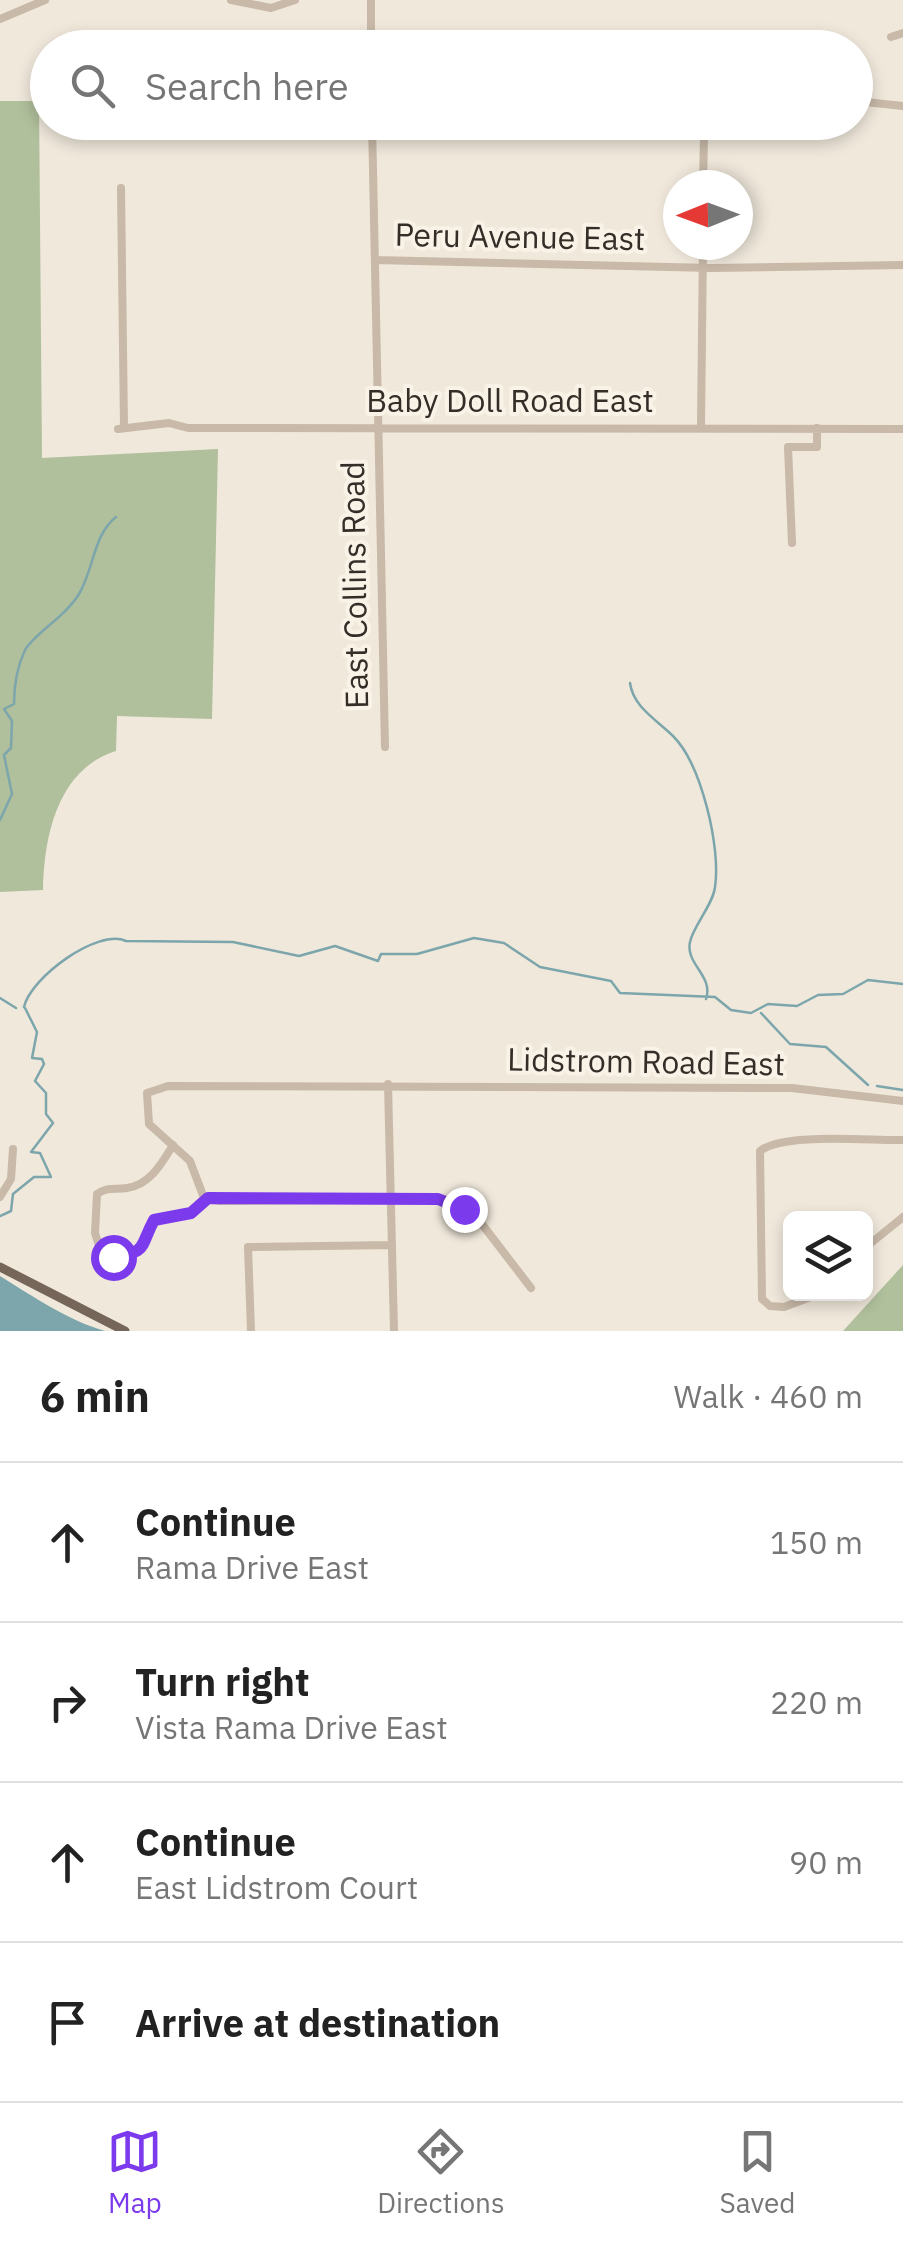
<!DOCTYPE html>
<meta charset="utf-8">
<style>
:root{--surface:#fff;--page:#f2f2f2;--text:#222;--muted:#767676;--line:#e0e0e0;--accent:#7c3aed}
body{margin:0;font-family:"IBM Plex Sans",sans-serif;background:var(--page);color:var(--text)}
.controls{position:absolute;right:30px;bottom:30px;display:grid;overflow:hidden;border-radius:15px;box-shadow:0 5px 15px #0003}
.controls button{width:90px;height:90px;display:grid;place-items:center;padding:0;border:0;border-bottom:2px solid var(--line);background:var(--surface);color:var(--text);font:50px sans-serif}
.compass{position:absolute;left:663px;top:170px;width:90px;height:90px;border-radius:50%;background:var(--surface);box-shadow:0 5px 15px #0003;rotate:269deg}
.stop{position:absolute;width:30px;height:30px;margin:-22px;border:8px solid #7c3aed;border-radius:50%;background:#fff}
.stop.end{background:#7c3aed;border-color:#fff;box-shadow:0 2px 10px #0008}
.list{margin:0;padding:0;list-style:none}
h2{display:flex;justify-content:space-between;align-items:center;height:130px;margin:0;padding:0 40px;font-size:42px}
h2 small{font-size:32px;font-weight:400;color:var(--muted)}
.list li{display:grid;grid-template-columns:65px 1fr auto;gap:30px;align-items:center;box-sizing:border-box;height:160px;padding:0 40px;border-top:2px solid var(--line)}
.list b{display:block;font-size:38px;white-space:nowrap}
.list p{margin:0;font-size:32px;white-space:nowrap;color:var(--muted)}
.list em{font-size:32px;font-style:normal;color:var(--muted)}
.icon{flex:none;width:55px;height:55px;fill:none;stroke:currentColor;stroke-width:2;stroke-linecap:round;stroke-linejoin:round}
.map{position:relative;flex:none;width:903px;height:1331px;overflow:hidden}
.search{position:absolute;background:var(--surface);box-shadow:0 5px 15px #0003;left:30px;right:30px;top:30px;height:110px;display:flex;align-items:center;gap:25px;box-sizing:border-box;padding:0 35px;border-radius:55px;color:var(--muted);font-size:38px}
.sheet{height:770px;background:var(--surface)}
nav{display:flex;justify-content:space-around;align-items:center;box-sizing:border-box;height:140px;border-top:2px solid var(--line);background:var(--surface);font-size:28px;color:var(--muted)}
nav a{display:grid;justify-items:center;gap:5px}
nav .on{color:var(--accent)}
.map>svg:first-child{display:block}
.green{fill:#b0bf9c}
.water{fill:#7ca6ac}
.lines{fill:none;stroke-linecap:round;stroke-linejoin:round}
.stream{stroke:#7ca6ac;stroke-width:2.5}
.minor{stroke:#c8b9a8;stroke-width:8}
.major{stroke:#76665a;stroke-width:9}
.route{stroke:#7c3aed;stroke-width:12}
.labels{text-anchor:middle;stroke-width:8;stroke-linejoin:round;paint-order:stroke}
.street-label{font-size:32px;fill:#352d28;stroke:#f8f2e7}
</style>
<div class="map">
<svg width="903" height="1331" viewBox="0 0 903 1331">
<rect width="100%" height="100%" fill="#f0e8db"/>
<path class="green" d="M0 101H39L42 458 218 449 212 719 117 716 116 751C58 769 44 835 43 890L0 892Z
M903 1265V1331H843Z"/>
<path class="water" d="M0 1276C34 1297 67 1320 105 1331H0Z"/>
<g class="lines">
<path class="stream" d="M630 683C633 707 657 720 673 736 702 765 721 849 715 887 713 905 693 926 690 942 685 964 714 976 706 999
M0 820 12 794 4 755 11 748 12 721 4 709 14 704C14 685 17 667 25 650 35 633 65 617 79 594 94 569 93 535 116 517
M0 998 16 1008
M24 1007C31 977 98 928 126 941L233 942 299 956 335 946 378 961 381 954H417L474 938 504 943 540 967 611 981 620 993 715 997 731 1010 751 1013 768 1004 797 1006 818 995 843 994 868 980 903 984
M761 1013 790 1044 826 1047 868 1085
M877 1086 903 1090
M0 1216 11 1211 13 1194 34 1177H51L40 1153 31 1152 53 1123 46 1114V1093L35 1081 44 1064 42 1059 32 1058 37 1032 25 1008"/>
<path class="minor" d="M231 0 271 8 295 0
M371 0V48
M0 19 45 0
M891 37 903 33
M856 101 903 106
M372 122 385 747
M703 185 704 137
M121 188 124 427
M375 260 712 268 903 265
M701 426 703 245
M118 429 169 423 188 428 903 429
M792 543 788 447H817V428
M388 1084 394 1331
M173 1145C162 1163 150 1185 127 1188 115 1190 108 1186 97 1194L95 1233 102 1255C143 1262 139 1249 154 1220L191 1213 208 1198
M0 1197 11 1179 13 1149
M866 1247 903 1217
M531 1288 475 1215 438 1199 220 1201 204 1198 190 1161 149 1124 147 1093 168 1086 792 1088 903 1101
M819 1294 784 1307 770 1306 762 1299 760 1151C783 1132 871 1141 903 1140
M251 1331 248 1247 392 1245"/>
<path class="major" d="M0 1267 125 1331"/>
</g>
<g class="lines">
<path class="route" d="M113 1257C148 1252 139 1248 154 1220L191 1213 208 1198 438 1199 464 1209"/>
</g>
<g class="labels">
<g class="street-label">
<text transform="translate(520 237) rotate(1)" y="11">Peru Avenue East</text>
<text x="510" y="412">Baby Doll Road East</text>
<text transform="translate(355 585) rotate(-91)" y="11">East Collins Road</text>
<text transform="translate(646 1062) rotate(1)" y="11">Lidstrom Road East</text>
</g>
</g>
</svg>
<div class="controls">
<button><svg class="icon" aria-label="layers" viewBox="0 0 24 24"><path d="M12 4l9 5-9 5-9-5zM3 14l9 5 9-5"/></svg></button>
</div>
<svg class="compass" viewBox="-18 -18 36 36"><path d="M0-13l5 13h-10z" fill="#e53935"/><path d="M0 13l5-13h-10z" fill="#767676"/></svg>
<div class="stop" style="left:113px;top:1257px"></div>
<div class="stop end" style="left:464px;top:1209px"></div>
<div class="search"><svg class="icon" aria-label="search" viewBox="0 0 24 24"><circle cx="10" cy="10" r="6"/><path d="M15 15l6 6"/></svg>Search here</div>
</div>
<section class="sheet">
<h2>6 min<small>Walk · 460 m</small></h2>
<ul class="list">
<li><svg class="icon" aria-label="ahead" viewBox="0 0 24 24"><path d="M12 20V5M6 11l6-6 6 6"/></svg><div><b>Continue</b><p>Rama Drive East</p></div><em>150 m</em></li>
<li><svg class="icon" aria-label="right" viewBox="0 0 24 24"><path d="M7 20v-9h11M14 6l5 5-5 5"/></svg><div><b>Turn right</b><p>Vista Rama Drive East</p></div><em>220 m</em></li>
<li><svg class="icon" aria-label="ahead" viewBox="0 0 24 24"><path d="M12 20V5M6 11l6-6 6 6"/></svg><div><b>Continue</b><p>East Lidstrom Court</p></div><em>90 m</em></li>
<li><svg class="icon" aria-label="arrive" viewBox="0 0 24 24"><path d="M6 21V4h12l-3 4 3 4H6"/></svg><div><b>Arrive at destination</b></div></li>
</ul>
</section>
<nav>
<a class="on"><svg class="icon" aria-label="map" viewBox="0 0 24 24"><path d="M3 6l6-2 6 2 6-2v14l-6 2-6-2-6 2zM9 4v14M15 6v14"/></svg>Map</a>
<a><svg class="icon" aria-label="directions" viewBox="0 0 24 24"><path d="M12 3l9 9-9 9-9-9zM9 14v-3h6M13 9l2 2-2 2"/></svg>Directions</a>
<a><svg class="icon" aria-label="saved" viewBox="0 0 24 24"><path d="M7 4h10v16l-5-4-5 4z"/></svg>Saved</a>
</nav>
